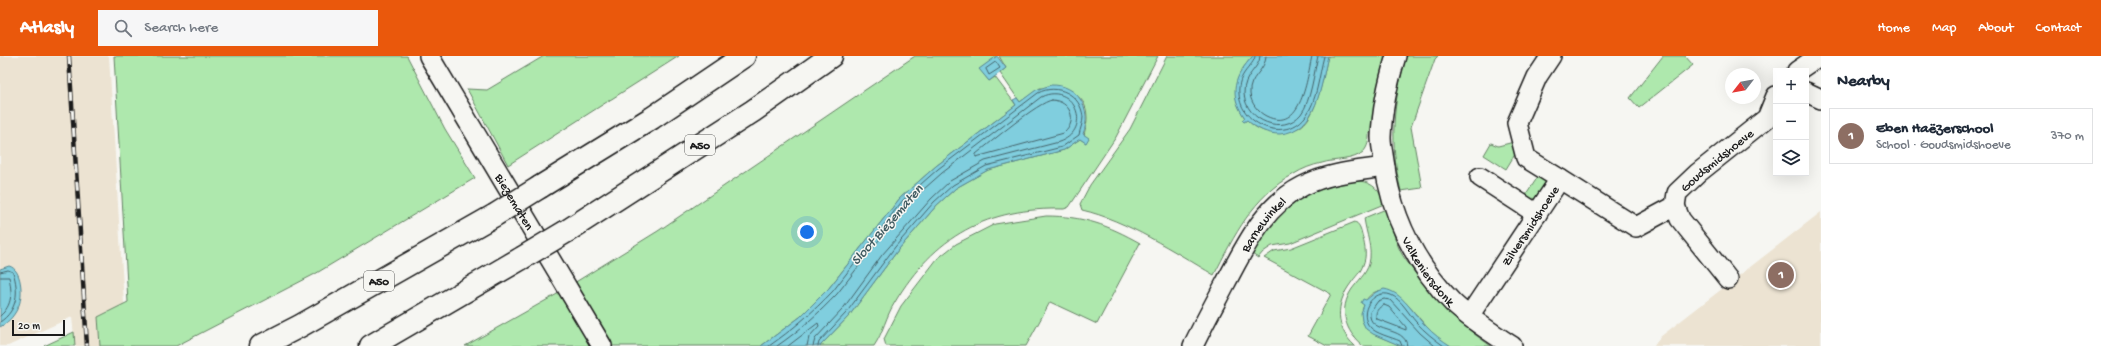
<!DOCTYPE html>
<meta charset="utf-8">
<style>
:root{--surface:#fff;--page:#f6f6f7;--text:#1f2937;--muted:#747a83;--line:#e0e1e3;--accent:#ea580c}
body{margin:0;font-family:"Gochi Hand",sans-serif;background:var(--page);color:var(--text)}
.controls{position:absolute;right:12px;top:12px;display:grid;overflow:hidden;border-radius:0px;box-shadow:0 4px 16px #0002}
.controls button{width:36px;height:36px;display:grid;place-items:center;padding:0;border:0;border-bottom:1px solid var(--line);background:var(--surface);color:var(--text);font:20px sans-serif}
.compass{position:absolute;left:1725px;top:12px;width:36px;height:36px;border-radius:50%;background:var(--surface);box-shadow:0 4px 16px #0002;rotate:239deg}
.scale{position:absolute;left:12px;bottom:10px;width:53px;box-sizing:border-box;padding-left:4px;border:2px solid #1c1c1c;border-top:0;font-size:11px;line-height:14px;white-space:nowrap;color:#1c1c1c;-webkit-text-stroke:3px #f6f6f2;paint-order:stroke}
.you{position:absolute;left:807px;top:176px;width:14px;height:14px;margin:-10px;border:3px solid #fff;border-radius:50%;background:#1a73e8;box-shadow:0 0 0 6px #1a73e833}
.badge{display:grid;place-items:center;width:26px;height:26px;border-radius:50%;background:var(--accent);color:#fff;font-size:13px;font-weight:700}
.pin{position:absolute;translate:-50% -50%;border:2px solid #fff;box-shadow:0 1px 4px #0006}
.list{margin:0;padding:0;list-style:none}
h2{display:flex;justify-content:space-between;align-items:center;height:52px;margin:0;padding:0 16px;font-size:17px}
h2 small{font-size:13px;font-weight:400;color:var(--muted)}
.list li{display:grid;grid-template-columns:26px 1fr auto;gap:12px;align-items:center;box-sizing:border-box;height:56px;margin:0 8px 8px;padding:0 8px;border:1px solid var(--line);border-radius:0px}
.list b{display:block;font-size:15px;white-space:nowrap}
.list p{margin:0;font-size:13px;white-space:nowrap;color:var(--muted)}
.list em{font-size:13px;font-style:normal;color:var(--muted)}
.icon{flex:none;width:22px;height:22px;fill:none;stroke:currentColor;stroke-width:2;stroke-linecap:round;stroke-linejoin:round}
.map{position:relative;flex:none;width:1821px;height:290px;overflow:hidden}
header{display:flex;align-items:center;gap:24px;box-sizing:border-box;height:56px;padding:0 20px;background:var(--accent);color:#fff}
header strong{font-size:19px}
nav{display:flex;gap:22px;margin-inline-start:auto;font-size:14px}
.search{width:280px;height:36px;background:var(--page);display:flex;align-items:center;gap:10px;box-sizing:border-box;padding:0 14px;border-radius:0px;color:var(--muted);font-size:15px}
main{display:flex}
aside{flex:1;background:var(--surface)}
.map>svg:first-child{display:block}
.built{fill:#ece3d2}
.green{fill:#aee8ad;stroke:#658264}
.water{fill:#80cede;stroke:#588790}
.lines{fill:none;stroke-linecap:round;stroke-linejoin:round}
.shore{stroke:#44636a;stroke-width:1}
.minor-casing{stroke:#1c1c1c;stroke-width:22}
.highway-casing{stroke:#1c1c1c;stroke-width:25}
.minor{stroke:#f6f6f2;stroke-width:19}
.highway{stroke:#f6f6f2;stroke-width:22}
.rail-casing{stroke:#1c1c1c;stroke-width:4.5}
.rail{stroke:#f6f6f2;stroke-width:3;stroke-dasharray:9;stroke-linecap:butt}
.highway-bridge-casing{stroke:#1c1c1c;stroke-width:25;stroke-linecap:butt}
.highway-bridge{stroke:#f6f6f2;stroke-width:22}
.labels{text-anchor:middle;stroke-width:3;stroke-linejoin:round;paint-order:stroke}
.shield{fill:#f6f6f2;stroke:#5d5d5c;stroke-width:1}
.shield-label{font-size:12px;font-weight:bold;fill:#1c1c1c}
.street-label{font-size:13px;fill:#1c1c1c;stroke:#f6f6f2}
.water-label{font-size:14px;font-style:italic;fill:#3f5a60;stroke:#f6f6f2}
</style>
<header>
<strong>Atlasly</strong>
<div class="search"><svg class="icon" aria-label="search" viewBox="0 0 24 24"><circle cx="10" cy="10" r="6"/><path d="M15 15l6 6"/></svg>Search here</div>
<nav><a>Home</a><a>Map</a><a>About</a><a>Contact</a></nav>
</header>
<main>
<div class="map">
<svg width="1821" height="290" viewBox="0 0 1821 290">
<rect width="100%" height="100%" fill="#f6f6f2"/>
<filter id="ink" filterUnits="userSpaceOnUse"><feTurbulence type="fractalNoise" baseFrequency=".025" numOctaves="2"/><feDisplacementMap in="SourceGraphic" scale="8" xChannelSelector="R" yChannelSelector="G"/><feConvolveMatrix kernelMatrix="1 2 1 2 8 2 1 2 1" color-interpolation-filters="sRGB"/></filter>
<g filter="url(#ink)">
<path class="built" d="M0 0H109L124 248 98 261 100 290H75L72 261 8 290H0Z
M1821 156V290H1654L1660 281Z"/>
<path class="green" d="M114 0H407L445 73 475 122 315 218 176 290H100L98 261 128 246Z
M544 0H679L508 109 467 33 487 34Z
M915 0H997L980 13 989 25 995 21 1016 49 936 110 900 142 829 232 800 261 761 290H612L574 227 658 175Z
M999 0H1158L1116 81 1069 151 1064 153C988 151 934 180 895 246 886 260 883 277 874 290H820L849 260 898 194 937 149 956 132 988 114 1064 94 1080 83 1086 87C1082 75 1087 73 1087 62 1087 33 1061 34 1040 32L1020 46 1000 17 1006 12Z
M1167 0H1253C1235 19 1229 39 1245 62L1242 64 1244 66 1247 64C1259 75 1267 78 1283 75 1288 74 1294 74 1298 72 1317 64 1323 19 1328 0H1386L1375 45 1374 76 1369 77C1369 84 1368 91 1363 96 1353 105 1334 103 1322 107 1312 109 1302 113 1294 118 1253 140 1234 180 1214 219 1175 196 1126 164 1082 154L1080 148 1090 129 1130 73Z
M1406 0H1438L1435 3 1411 71 1422 132 1401 135C1389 86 1393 48 1406 0Z
M1663 0H1685L1693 9 1639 52 1630 42Z
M1514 86 1517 95 1506 113 1484 99 1491 87 1498 90Z
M1541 116 1547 122 1546 127 1534 146 1524 142Z
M1360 125C1373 127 1381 135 1384 148L1290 187 1272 190 1263 196 1258 202 1252 198C1276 154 1308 127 1360 125Z
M1386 153C1391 167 1395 187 1403 200 1427 235 1455 266 1491 290 1480 290 1461 290 1451 290 1426 283 1403 226 1378 235 1370 237 1365 244 1363 252 1356 279 1384 280 1401 290H1363C1345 275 1338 254 1352 233 1358 225 1366 218 1369 208 1373 192 1366 178 1364 162Z
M1046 160C1083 160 1108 169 1140 187L1097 268 1050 246 1026 290H886L884 283 901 250 937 203 956 188 995 168Z
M1355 166C1361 169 1361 176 1363 182 1365 191 1367 200 1363 209 1361 216 1355 221 1351 227 1335 248 1335 272 1355 290H1327L1308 280 1331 238 1264 202 1274 195 1291 192Z
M559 237 591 290H465Z
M74 276 75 290H44Z"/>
<path class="water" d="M997 0 1006 12 989 25 979 13Z
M1253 0H1328C1321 28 1318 75 1280 78 1267 78 1257 73 1247 64L1244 66 1242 64 1245 62C1228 38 1234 20 1253 0Z
M1051 29C1078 28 1093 54 1083 78L1089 82 1086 87 1080 83 1064 94 988 114 956 132 937 149 898 194 849 260 820 290H761L800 261 829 232 900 142 936 110 1016 49 1013 44 1017 42 1020 46 1036 34Z
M9 210C22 213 23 239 19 249 15 259 9 266 0 271V213Z
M1384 233C1403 236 1413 258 1426 270 1433 278 1442 284 1451 290H1401L1373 278 1366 273 1362 265 1361 257 1364 249 1361 247 1363 243 1366 244 1376 236Z"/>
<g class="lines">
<path class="shore" d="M1255 0C1254 11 1237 16 1239 38 1241 69 1284 87 1305 61 1317 46 1319 19 1324 0
M1260 0C1260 13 1243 18 1244 38 1246 65 1283 80 1301 58 1311 45 1314 16 1318 0
M1266 0C1266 15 1248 21 1250 38 1251 47 1258 56 1266 60 1302 78 1307 21 1312 0
M996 6 1000 12 989 19 986 13Z
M1052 44C1071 45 1078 65 1064 77L976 101V98C990 87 1038 46 1052 44Z
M0 216 8 214 13 216C19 235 18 254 0 266
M0 221H9C12 236 13 249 0 260
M1384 249 1389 251 1406 271V274L1377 263C1374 257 1378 251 1384 249Z
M769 290C792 274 813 256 833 235L903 144 938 113 1038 37C1057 27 1081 38 1083 61 1083 67 1080 73 1079 79L1062 91 986 110 953 129 934 146 895 191 846 257 819 286 818 290
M777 290C799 275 819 257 837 238L907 148 942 117 1041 41C1073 25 1095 73 1059 86L985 105 950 125 931 143 882 199 842 254 815 283 813 290
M788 290 818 267 819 270 809 281 807 290
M1402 290 1400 285C1391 281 1376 278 1370 271 1357 257 1373 232 1391 239 1401 243 1409 258 1416 266 1424 275 1434 283 1444 290
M1407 290C1406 269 1367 279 1370 256L1378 245 1384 243 1390 244 1420 277 1435 290"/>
<defs>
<g id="minor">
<path id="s1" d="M429 0 602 290"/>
<path id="s2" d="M1396 0C1388 26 1382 53 1381 81 1381 89 1383 97 1384 105 1391 159 1415 208 1453 247 1471 264 1492 277 1512 290"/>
<path d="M1797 15 1819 0"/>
<path d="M1806 36 1821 43"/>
<path d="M1480 121 1537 158"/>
<path id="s3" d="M1560 123 1636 171 1675 150 1677 137 1698 117 1767 62 1776 40"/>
<path d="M1675 150 1680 163 1728 223"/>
<path id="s4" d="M1469 260 1560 123 1526 102 1517 67 1537 21 1551 0"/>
<path id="s5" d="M1193 290C1203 269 1214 249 1225 228 1245 191 1263 150 1303 130 1328 117 1357 115 1385 111"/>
</g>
<path id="highway" d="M540 131 652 62 744 0
M567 175 753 55 831 0
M261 290 300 270 495 159
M371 290 522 202"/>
</defs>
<use href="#minor" class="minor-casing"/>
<use href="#highway" class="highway-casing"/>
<use href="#minor" class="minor"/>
<use href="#highway" class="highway"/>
<defs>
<path id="rail" d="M69 0 87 290"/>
</defs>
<use href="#rail" class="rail-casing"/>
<use href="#rail" class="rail"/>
<defs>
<path id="highway-bridge" d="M495 159 540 131
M522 202 567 175"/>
</defs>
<use href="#highway-bridge" class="highway-bridge-casing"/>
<use href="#highway-bridge" class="highway-bridge"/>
</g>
</g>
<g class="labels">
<g class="shield">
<rect x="685" y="79" width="30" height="20" rx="3"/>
<rect x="364" y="215" width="30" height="20" rx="3"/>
</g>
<g class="shield-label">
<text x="700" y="93">A50</text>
<text x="379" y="229">A50</text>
</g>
<g class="street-label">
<text dy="5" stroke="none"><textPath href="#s3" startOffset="199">Goudsmidshoeve</textPath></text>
<text dy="5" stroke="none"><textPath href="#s1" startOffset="169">Biezematen</textPath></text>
<text dy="5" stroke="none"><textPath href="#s5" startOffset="141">Barnewinkel</textPath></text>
<text dy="5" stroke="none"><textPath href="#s4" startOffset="109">Zilversmidshoeve</textPath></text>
<text dy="5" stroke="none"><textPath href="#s2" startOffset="227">Valkeniersdonk</textPath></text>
</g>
<g class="water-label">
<text transform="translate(886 168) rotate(-49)" y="5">Sloot Biezematen</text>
</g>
</g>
</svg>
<div class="controls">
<button>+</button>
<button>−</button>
<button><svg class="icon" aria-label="layers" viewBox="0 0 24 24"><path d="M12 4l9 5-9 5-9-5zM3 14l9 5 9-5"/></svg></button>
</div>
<svg class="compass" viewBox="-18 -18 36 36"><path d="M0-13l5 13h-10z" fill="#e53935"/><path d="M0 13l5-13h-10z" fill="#747a83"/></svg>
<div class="scale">20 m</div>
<div class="you"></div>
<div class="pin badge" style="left:1781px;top:219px;background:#8d6e63">1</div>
</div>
<aside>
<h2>Nearby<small></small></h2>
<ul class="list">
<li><span class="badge" style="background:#8d6e63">1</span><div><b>Eben Haëzerschool</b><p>School · Goudsmidshoeve</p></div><em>370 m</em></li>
</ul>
</aside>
</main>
